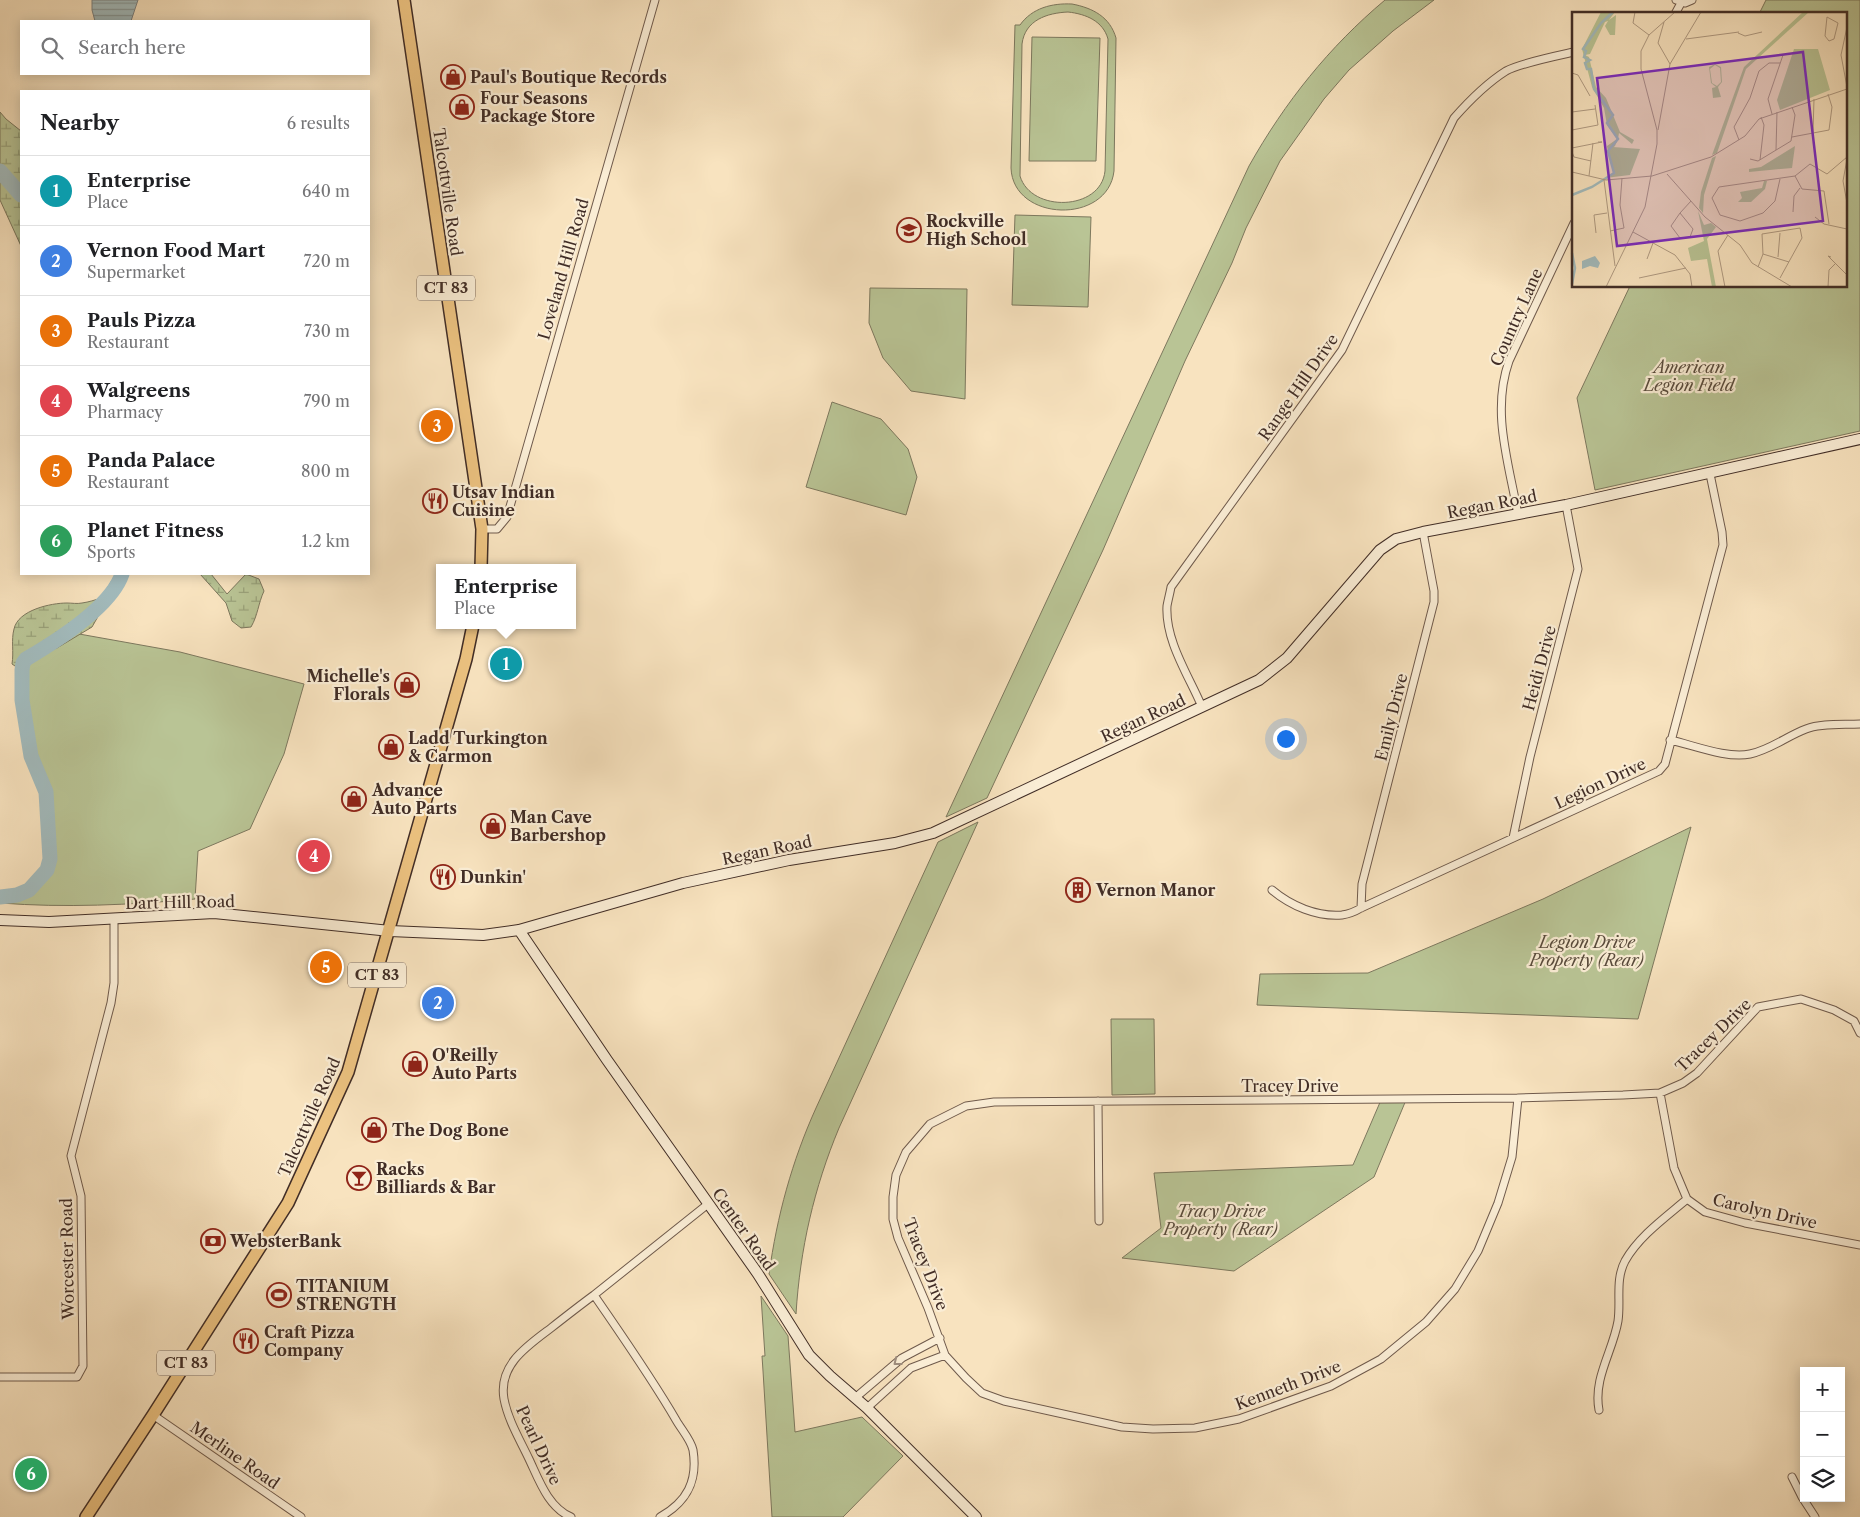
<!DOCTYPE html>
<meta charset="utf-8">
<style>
:root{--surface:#fff;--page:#f6f6f6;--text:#202124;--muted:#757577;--line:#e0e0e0;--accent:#7c3aed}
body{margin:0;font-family:"Libre Caslon Text",serif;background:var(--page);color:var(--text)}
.controls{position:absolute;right:15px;bottom:15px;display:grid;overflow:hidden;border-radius:0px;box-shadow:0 2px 12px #0003}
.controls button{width:45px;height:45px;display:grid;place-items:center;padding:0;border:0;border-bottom:1px solid var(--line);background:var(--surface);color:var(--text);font:25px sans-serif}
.you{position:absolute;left:1285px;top:738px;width:18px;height:18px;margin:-12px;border:4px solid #fff;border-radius:50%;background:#1a73e8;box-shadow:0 0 0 8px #1a73e833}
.badge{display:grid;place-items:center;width:32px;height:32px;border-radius:50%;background:var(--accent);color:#fff;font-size:16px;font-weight:700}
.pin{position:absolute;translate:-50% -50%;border:2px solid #fff;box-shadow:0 1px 5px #0006}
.popup{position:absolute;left:436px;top:564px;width:140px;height:65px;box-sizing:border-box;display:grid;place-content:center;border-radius:0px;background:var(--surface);filter:drop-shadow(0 1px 4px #0005);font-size:16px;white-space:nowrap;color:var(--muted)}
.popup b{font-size:19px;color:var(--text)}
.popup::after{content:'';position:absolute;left:50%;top:100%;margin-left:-10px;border:10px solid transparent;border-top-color:var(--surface)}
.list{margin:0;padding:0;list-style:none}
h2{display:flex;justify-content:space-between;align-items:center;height:65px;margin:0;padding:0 20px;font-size:21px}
h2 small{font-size:16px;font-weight:400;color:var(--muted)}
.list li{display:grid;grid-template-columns:32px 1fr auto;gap:15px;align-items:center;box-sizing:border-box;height:70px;padding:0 20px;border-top:1px solid var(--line)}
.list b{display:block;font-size:19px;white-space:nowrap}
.list p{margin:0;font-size:16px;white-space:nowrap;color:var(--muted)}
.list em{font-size:16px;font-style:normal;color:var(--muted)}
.icon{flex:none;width:28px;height:28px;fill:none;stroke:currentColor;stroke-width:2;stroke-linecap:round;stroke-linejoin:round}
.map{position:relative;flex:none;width:1860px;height:1517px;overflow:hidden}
.search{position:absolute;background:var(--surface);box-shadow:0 2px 12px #0003;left:20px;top:20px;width:350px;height:55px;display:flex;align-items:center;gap:12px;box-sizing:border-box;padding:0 18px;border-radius:0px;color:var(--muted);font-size:19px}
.panel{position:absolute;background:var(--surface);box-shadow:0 2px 12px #0003;left:20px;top:90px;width:350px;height:485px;border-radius:0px}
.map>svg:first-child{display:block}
.green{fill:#b9c495;stroke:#7d785e;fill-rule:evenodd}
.wetland{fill:url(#wetland-marsh);stroke:#7d785e}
.water{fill:url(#water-rules);stroke:#7b8281}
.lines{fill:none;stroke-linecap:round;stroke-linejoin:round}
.river{stroke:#a2bbbd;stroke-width:15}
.street-casing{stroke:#6f5a4c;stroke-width:9}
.secondary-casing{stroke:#412d26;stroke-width:12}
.primary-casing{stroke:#412d26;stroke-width:14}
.street{stroke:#faedd5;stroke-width:7}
.secondary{stroke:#faedd5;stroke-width:10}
.primary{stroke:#ecc280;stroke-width:11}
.oneway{stroke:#9e8d7e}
.labels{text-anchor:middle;stroke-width:4.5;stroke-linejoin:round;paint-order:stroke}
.shield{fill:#faedd5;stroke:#78675a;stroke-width:1}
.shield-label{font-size:15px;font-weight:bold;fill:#412d26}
.poi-label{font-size:16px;font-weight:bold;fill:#412d26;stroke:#faedd5;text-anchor:start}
.street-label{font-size:16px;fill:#412d26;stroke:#faedd5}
.park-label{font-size:16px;font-style:italic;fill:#594b3c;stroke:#faedd5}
.inset-river{fill:none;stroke:#a2bbbd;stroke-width:2.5}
.inset-road{fill:none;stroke:#af9a82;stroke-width:1}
.view{fill:#7b2cbf;fill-opacity:0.15;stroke:#7b2cbf;stroke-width:2.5}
.inset-edge{fill:none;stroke:#412d26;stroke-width:2.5}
</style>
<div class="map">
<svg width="1860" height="1517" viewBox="0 0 1860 1517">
<defs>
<pattern id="wetland-marsh" width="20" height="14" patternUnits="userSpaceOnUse" patternTransform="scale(1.25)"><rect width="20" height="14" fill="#b9c495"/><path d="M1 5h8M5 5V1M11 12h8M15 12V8" fill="none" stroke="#98a079"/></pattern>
<pattern id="water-rules" width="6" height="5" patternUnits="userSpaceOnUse" patternTransform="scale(1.25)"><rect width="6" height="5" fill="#a2bbbd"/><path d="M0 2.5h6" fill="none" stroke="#869899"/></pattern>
</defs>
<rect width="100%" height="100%" fill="#f8e3bf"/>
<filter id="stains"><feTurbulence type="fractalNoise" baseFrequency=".004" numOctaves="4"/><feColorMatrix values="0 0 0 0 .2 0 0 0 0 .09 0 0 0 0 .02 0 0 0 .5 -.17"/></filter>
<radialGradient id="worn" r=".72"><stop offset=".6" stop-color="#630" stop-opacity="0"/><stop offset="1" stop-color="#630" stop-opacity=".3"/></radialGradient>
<path class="green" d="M1385 0H1434L1393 31 1349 70 1324 99 1280 161 1246 228 1232 263 1185 361 1103 550 987 798 946 817 1249 166C1285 102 1329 47 1385 0Z
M1766 0H1860V431L1595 490 1577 398 1630 286H1846V14H1759Z
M1072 4C1093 8 1110 17 1116 38L1114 171C1108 225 1013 222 1011 168L1015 25H1020C1032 8 1052 3 1072 4ZM1068 12C1086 14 1103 21 1108 39L1105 171C1101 211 1031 213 1020 176L1022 44C1025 20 1047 13 1068 12Z
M1032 37 1100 38 1096 161H1029Z
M1015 215 1091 217 1088 307 1012 305Z
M870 288 967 289 965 399 911 391 883 358 869 323Z
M832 402 881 419 908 449 917 477 906 515 806 487Z
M68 632 180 652 304 684 284 754 250 829 198 851 195 899C130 905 65 908 0 903V897C7 896 14 896 20 894 32 890 46 875 50 863L46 792C43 779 35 769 31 756 24 731 19 690 23 664Z
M978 822 839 1128C814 1188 800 1249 796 1314L769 1274C777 1216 792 1161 816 1108L938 842Z
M1691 827 1638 1019 1257 1005 1260 974 1368 973 1543 899Z
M1111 1019H1154L1155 1094 1112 1095Z
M1381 1100H1406L1374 1177 1234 1271 1122 1258 1161 1228 1154 1173 1353 1165Z
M761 1296 788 1336 795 1432 862 1417 903 1456 843 1517H772L763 1371 762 1356H765Z"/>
<path class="wetland" d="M0 112 6 119 21 131V246L0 200Z
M116 574H126L122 585 109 604 100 613 92 627 57 648 41 654 21 670 12 664C14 652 11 640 14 629 18 610 51 603 67 603 72 603 77 604 82 603 89 602 95 600 101 598Z
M200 574H211L227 594 246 574 259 579 264 591C258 604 258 615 251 627L241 628 232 621 226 603Z"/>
<path class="water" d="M92 0H138L131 21H95L92 10Z"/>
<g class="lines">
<path class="river" d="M0 171 21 195
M0 897 17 895 29 890 47 870 50 859 46 792 31 756 22 700V670L23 663 26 659C55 642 111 607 122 574"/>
<defs>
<path id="street" d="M1676 0 1685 3 1692 0
M1675 14 1681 3
M1518 515C1509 463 1491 412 1509 361L1574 223
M482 529H497L507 517 655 0
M1202 707C1189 676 1165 641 1167 606 1168 600 1170 593 1171 587L1342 350 1454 118C1469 101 1487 83 1506 71 1521 63 1556 56 1574 52
M1670 740C1693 745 1727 759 1750 754 1770 750 1787 736 1806 729 1822 723 1843 725 1860 724
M1513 838 1530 757 1578 569 1566 505
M1272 890C1291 906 1317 917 1342 915 1349 914 1356 911 1361 908L1659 771 1665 764 1723 545 1722 532 1710 474
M1361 908 1362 884 1434 602V591L1423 532
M1660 1093 1674 1168 1687 1199 1705 1212 1745 1223 1860 1245
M1518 1098 1512 1157 1498 1203 1478 1251 1455 1289 1426 1322 1381 1359 1331 1386 1239 1419 1195 1428 1153 1429 1122 1427 1004 1401 982 1393 966 1378 945 1355 928 1308 898 1238 893 1219V1197L896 1175 906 1152 930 1124 966 1106 994 1102 1518 1098 1623 1095 1660 1093 1683 1083 1697 1073 1758 1007 1801 999 1834 1010 1854 1021 1860 1033
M1098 1101 1099 1221
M594 1295 708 1204
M0 1377H77L83 1366 81 1196 71 1156 111 1003 114 983V918
M855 1398 902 1358 940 1338
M867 1408 911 1368 945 1355
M1599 1410C1593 1378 1613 1351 1618 1321 1621 1301 1615 1280 1625 1261 1639 1236 1666 1217 1687 1199
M153 1415 301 1517
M1792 1477 1802 1497 1815 1517
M571 1517C548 1507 539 1480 529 1459 520 1440 508 1420 504 1399 498 1365 527 1346 551 1328 565 1317 579 1306 594 1295 622 1336 651 1377 676 1420 681 1429 691 1440 693 1450 698 1481 687 1502 660 1517"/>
<path id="secondary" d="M0 920 49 922 214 913 390 931 483 935 519 930 683 883 789 860 895 843 933 833 1259 680 1287 658 1380 550 1396 539 1423 532 1566 505 1860 439
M519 930 607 1060 758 1274 809 1355 830 1376 867 1408 976 1517"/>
<path id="primary" d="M404 0 482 529 481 568
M86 1517 153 1415 288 1203 348 1072 466 659 473 625"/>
</defs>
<use href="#street" class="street-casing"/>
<use href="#secondary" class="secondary-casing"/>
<use href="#primary" class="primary-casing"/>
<use href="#street" class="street"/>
<use href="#secondary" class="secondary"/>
<use href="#primary" class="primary"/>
</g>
<defs><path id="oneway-chevron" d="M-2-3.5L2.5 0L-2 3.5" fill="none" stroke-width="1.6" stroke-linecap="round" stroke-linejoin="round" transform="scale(1.25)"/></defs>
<use class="oneway" href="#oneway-chevron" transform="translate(897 1362) rotate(142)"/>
<defs>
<symbol id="shop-ring" viewBox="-11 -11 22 22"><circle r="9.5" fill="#faedd5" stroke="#8f2418" stroke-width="1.5"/><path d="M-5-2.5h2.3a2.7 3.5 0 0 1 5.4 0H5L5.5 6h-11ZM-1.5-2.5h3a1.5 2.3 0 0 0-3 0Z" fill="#8f2418"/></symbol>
<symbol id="school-ring" viewBox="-11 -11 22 22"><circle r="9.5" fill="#faedd5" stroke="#8f2418" stroke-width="1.5"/><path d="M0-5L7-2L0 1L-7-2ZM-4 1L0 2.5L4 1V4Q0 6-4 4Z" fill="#8f2418"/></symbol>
<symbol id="restaurant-ring" viewBox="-11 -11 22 22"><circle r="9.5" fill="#faedd5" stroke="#8f2418" stroke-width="1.5"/><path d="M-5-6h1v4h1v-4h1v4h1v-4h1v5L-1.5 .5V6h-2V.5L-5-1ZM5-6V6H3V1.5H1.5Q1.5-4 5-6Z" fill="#8f2418"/></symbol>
<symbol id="building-ring" viewBox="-11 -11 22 22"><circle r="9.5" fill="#faedd5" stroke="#8f2418" stroke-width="1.5"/><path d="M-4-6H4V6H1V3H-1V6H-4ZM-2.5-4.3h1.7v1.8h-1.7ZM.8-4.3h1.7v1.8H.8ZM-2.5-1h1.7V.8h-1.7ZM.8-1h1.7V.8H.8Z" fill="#8f2418"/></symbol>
<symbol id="bar-ring" viewBox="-11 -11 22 22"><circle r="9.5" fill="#faedd5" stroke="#8f2418" stroke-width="1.5"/><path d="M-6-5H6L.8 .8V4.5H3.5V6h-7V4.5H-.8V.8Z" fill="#8f2418"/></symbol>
<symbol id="bank-ring" viewBox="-11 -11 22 22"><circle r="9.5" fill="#faedd5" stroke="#8f2418" stroke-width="1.5"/><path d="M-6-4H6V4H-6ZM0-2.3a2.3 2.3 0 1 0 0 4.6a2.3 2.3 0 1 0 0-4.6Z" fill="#8f2418"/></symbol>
<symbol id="stadium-ring" viewBox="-11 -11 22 22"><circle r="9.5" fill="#faedd5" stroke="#8f2418" stroke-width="1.5"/><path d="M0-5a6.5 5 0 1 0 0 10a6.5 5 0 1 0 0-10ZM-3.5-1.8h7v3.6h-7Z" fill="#8f2418"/></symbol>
</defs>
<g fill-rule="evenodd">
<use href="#shop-ring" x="439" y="63" width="28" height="28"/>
<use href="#shop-ring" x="448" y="93" width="28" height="28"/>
<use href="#school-ring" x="895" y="216" width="28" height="28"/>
<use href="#restaurant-ring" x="421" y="487" width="28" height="28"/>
<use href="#shop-ring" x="393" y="671" width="28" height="28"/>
<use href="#shop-ring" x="377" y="733" width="28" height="28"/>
<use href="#shop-ring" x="340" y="785" width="28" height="28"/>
<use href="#shop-ring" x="479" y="812" width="28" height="28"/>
<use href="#restaurant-ring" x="429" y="863" width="28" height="28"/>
<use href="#building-ring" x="1064" y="876" width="28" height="28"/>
<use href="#shop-ring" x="401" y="1050" width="28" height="28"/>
<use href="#shop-ring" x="360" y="1116" width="28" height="28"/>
<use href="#bar-ring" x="345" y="1164" width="28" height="28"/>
<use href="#bank-ring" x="199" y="1227" width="28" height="28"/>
<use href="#stadium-ring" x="265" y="1281" width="28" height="28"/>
<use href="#restaurant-ring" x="232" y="1327" width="28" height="28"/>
</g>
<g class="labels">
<g class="shield">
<rect x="417" y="275.5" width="58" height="25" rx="4"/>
<rect x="348" y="962.5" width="58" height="25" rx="4"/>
<rect x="157" y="1350.5" width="58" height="25" rx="4"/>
</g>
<g class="shield-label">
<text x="446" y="293">CT 83</text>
<text x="377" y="980">CT 83</text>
<text x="186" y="1368">CT 83</text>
</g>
<g class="poi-label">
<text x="470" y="83">Paul's Boutique Records</text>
<text x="480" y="104">Four Seasons<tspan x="480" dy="18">Package Store</tspan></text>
<text x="926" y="227">Rockville<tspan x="926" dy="18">High School</tspan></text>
<text x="452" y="498">Utsav Indian<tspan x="452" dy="18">Cuisine</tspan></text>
<text x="390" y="682" text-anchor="end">Michelle's<tspan x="390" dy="18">Florals</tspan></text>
<text x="408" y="744">Ladd Turkington<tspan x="408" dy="18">&amp; Carmon</tspan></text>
<text x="372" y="796">Advance<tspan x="372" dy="18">Auto Parts</tspan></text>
<text x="510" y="823">Man Cave<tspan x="510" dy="18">Barbershop</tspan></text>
<text x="460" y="883">Dunkin'</text>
<text x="1096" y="896">Vernon Manor</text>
<text x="432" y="1061">O'Reilly<tspan x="432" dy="18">Auto Parts</tspan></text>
<text x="392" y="1136">The Dog Bone</text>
<text x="376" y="1175">Racks<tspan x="376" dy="18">Billiards &amp; Bar</tspan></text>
<text x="230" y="1247">WebsterBank</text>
<text x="296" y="1292">TITANIUM<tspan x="296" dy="18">STRENGTH</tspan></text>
<text x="264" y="1338">Craft Pizza<tspan x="264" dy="18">Company</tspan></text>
</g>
<g class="street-label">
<text transform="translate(448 192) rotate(82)" y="6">Talcottville Road</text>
<text transform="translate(563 269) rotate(-74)" y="6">Loveland Hill Road</text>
<text transform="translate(1516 317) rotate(-66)" y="6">Country Lane</text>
<text transform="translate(1298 387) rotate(-55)" y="6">Range Hill Drive</text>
<text transform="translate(1492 504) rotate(-11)" y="6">Regan Road</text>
<text transform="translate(1539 668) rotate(-75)" y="6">Heidi Drive</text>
<text transform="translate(1391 717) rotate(-76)" y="6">Emily Drive</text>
<text transform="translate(1143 718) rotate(-25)" y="6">Regan Road</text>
<text transform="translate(1600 783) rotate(-25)" y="6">Legion Drive</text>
<text transform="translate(767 850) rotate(-12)" y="6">Regan Road</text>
<text transform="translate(180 902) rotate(-1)" y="6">Dart Hill Road</text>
<text transform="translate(1713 1035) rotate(-44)" y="6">Tracey Drive</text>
<text x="1290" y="1092">Tracey Drive</text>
<text transform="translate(309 1117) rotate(-66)" y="6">Talcottville Road</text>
<text transform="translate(1765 1211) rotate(13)" y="6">Carolyn Drive</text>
<text transform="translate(744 1229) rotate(55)" y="6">Center Road</text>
<text transform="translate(67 1259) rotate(-91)" y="6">Worcester Road</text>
<text transform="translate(926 1264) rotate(69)" y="6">Tracey Drive</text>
<text transform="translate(1288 1385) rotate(-21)" y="6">Kenneth Drive</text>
<text transform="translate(539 1445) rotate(65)" y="6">Pearl Drive</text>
<text transform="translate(235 1455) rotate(35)" y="6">Merline Road</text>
</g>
<g class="park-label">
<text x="1689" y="373">American<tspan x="1689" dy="18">Legion Field</tspan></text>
<text x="1587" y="948">Legion Drive<tspan x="1587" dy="18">Property (Rear)</tspan></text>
<text x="1221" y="1217">Tracy Drive<tspan x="1221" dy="18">Property (Rear)</tspan></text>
</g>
</g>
<g transform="translate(1572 12)">
<rect width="275" height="275" fill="#f8e3bf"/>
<path d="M231 0H237L174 57 145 141 140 143 172 55ZM222 37H246L258 78 208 98 205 88ZM143 52 149 55 150 70 146 75 149 85 141 86 140 76 144 75 139 71 137 55ZM143 53 148 56 149 70 145 74 140 71 138 57ZM223 134 220 156 177 160V157L189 155ZM41 135 68 137 58 163 33 166 42 161 36 140ZM144 144 132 183 131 201 127 196 129 180 140 146ZM192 169H195L193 177 179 190H166L170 186 168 180 190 176ZM126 199 132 213 139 211 144 215 135 227 144 275H140L135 247 119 249 116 236 132 229Z" fill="#b9c495" fill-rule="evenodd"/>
<path d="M29 0H43L37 8 44 3 43 23H38L33 14 36 9 33 10 18 42 13 43 17 45 24 75 34 86 48 120 62 128 60 132 47 121 46 127 43 134 36 140 35 134 45 127 35 113 32 96 20 75 10 37Z" fill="#b9c495"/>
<path d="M23 244 28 251 26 256 18 254 10 257V249Z" fill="#a2bbbd"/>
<path class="inset-river" d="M0 183 20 175 42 161 36 139 46 127 35 111 41 103 22 77 19 57H15L13 51 18 48 12 45 14 39 11 37 29 11 41 0M0 241 3 256 0 272"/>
<path class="inset-road" d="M63 0 61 11 77 23M255 5 266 11 262 27 257 29 253 24ZM92 10 86 31 98 52M275 15 269 43 275 75M166 21 173 24 190 20M114 27 167 20M0 61 6 63 18 84M0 100 23 97M200 102 196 87 211 43M0 118 26 113 23 93M86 118 98 52 129 0M241 120 242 87M220 125 257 118 260 95 256 82M167 128 162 115 178 86 187 59 197 51H208M0 136 30 130H26M204 138 205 100M0 140 2 145 19 149M178 147 186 149 219 129 223 103 220 95M275 147 271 169 275 191M188 148 192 113 189 105M0 160 34 168 80 164M95 162 133 205 168 233 180 251 220 275M17 164 21 131M80 164 139 145 173 124 187 107 275 77M223 164 230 177 252 179 257 212M32 168 43 254M221 200 222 184 228 176M108 201 121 217 118 225 108 226 99 214ZM108 201 119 189M148 203 140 186 147 175 223 164 238 152 255 162 275 145M148 203 168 209 191 201 203 189 208 167M243 205 252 212 275 217M38 219 52 216 48 193 50 166M61 220 103 243 118 262 120 275M24 221 22 203 35 201M191 242 217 250M206 245 208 221M259 245 256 244 275 263M75 247 81 231M186 255 191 242 190 222 228 216 230 226 208 266M67 266 114 256M34 275 73 195 85 132V118L69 57V39L77 23 103 0M153 275 146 239 156 223M256 275 257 258 264 251"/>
<path class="view" d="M231 40 251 209 45 234 25 66Z"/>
<rect width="275" height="275" class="inset-edge"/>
</g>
<rect width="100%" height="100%" filter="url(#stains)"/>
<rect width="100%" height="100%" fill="url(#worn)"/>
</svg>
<div class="controls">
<button>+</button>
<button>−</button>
<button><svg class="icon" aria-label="layers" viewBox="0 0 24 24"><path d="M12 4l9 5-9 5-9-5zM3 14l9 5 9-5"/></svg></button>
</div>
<div class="you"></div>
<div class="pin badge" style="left:506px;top:664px;background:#0f9aa8">1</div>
<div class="popup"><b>Enterprise</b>Place</div>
<div class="pin badge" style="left:438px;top:1003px;background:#3f7fe0">2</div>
<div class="pin badge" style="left:437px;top:426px;background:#e8710a">3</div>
<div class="pin badge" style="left:314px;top:856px;background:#e0444e">4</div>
<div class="pin badge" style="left:326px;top:967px;background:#e8710a">5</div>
<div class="pin badge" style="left:31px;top:1474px;background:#2e9e5b">6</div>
<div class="search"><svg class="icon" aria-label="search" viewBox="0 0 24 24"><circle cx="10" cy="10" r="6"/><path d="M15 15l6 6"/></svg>Search here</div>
<section class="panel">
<h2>Nearby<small>6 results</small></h2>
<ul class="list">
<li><span class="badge" style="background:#0f9aa8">1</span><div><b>Enterprise</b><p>Place</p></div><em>640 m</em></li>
<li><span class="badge" style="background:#3f7fe0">2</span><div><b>Vernon Food Mart</b><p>Supermarket</p></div><em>720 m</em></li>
<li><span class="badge" style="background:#e8710a">3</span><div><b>Pauls Pizza</b><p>Restaurant</p></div><em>730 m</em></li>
<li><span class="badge" style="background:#e0444e">4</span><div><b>Walgreens</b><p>Pharmacy</p></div><em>790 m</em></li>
<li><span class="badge" style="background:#e8710a">5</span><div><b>Panda Palace</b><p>Restaurant</p></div><em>800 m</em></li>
<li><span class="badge" style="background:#2e9e5b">6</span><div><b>Planet Fitness</b><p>Sports</p></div><em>1.2 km</em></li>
</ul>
</section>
</div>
